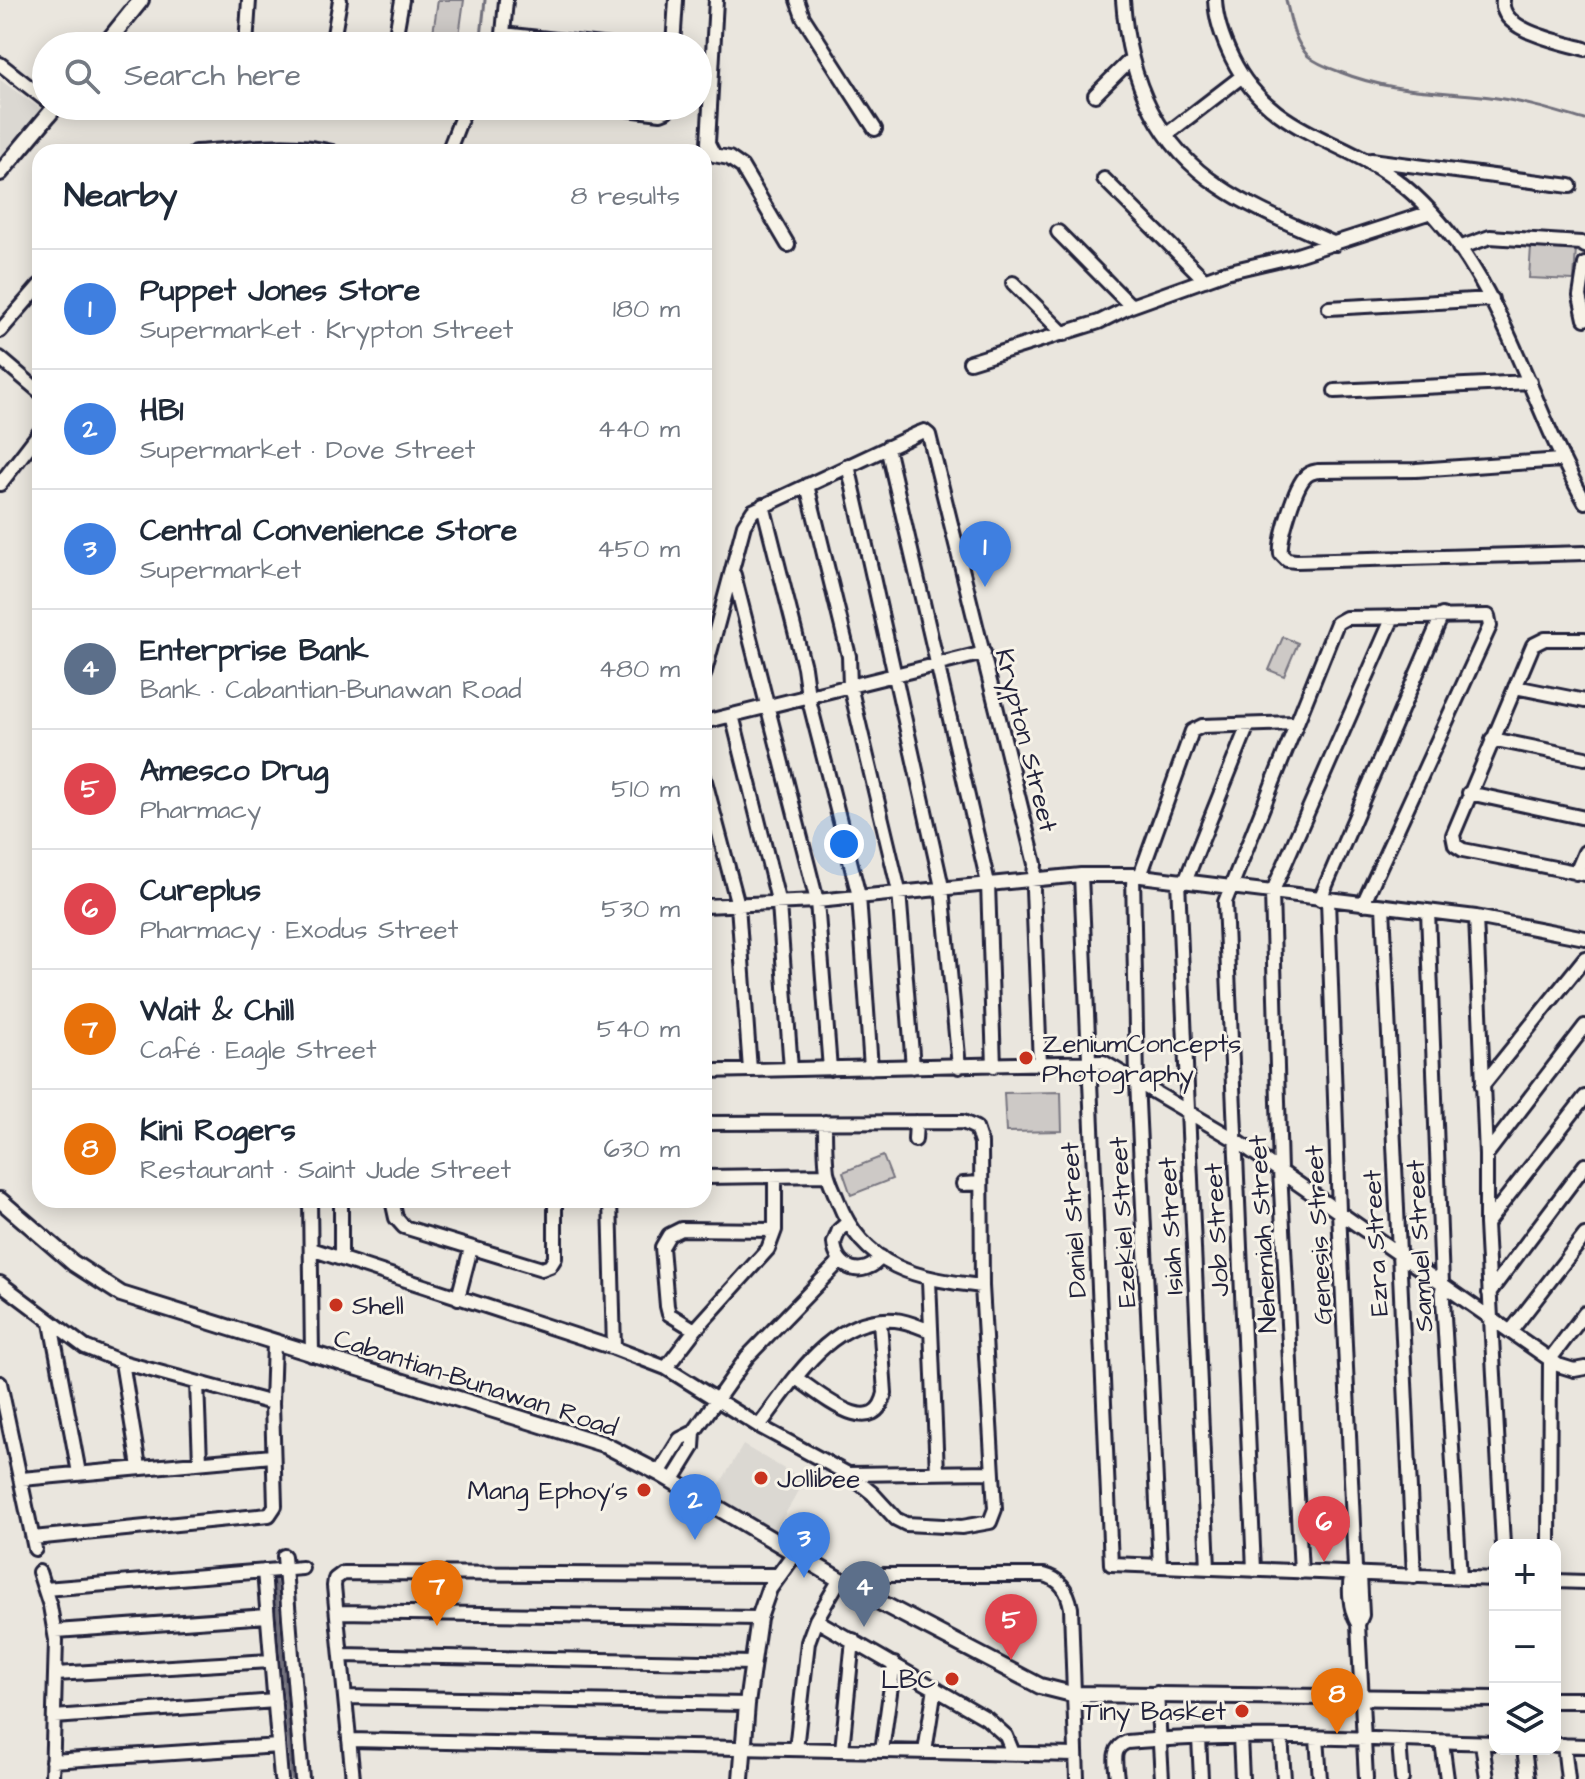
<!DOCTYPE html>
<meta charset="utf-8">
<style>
:root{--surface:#fff;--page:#f6f6f7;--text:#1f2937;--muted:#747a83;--line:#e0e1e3;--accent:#c8321e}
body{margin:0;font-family:"Architects Daughter",sans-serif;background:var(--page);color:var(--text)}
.controls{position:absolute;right:24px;bottom:24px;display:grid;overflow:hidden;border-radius:16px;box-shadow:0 4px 20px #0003}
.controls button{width:72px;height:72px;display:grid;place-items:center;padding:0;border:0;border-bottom:2px solid var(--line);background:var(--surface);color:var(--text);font:40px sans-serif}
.you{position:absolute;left:844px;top:844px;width:28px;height:28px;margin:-20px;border:6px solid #fff;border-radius:50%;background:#1a73e8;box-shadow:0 0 0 12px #1a73e833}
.badge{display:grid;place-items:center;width:52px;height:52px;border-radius:50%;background:var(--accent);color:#fff;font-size:26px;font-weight:700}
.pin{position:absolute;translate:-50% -66px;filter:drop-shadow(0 2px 4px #0008)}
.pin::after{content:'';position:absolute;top:42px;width:28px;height:24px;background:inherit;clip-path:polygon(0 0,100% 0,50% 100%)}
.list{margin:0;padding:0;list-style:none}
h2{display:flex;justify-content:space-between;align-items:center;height:104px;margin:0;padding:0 32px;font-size:34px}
h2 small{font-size:26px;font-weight:400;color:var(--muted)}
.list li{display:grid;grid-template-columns:52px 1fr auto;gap:24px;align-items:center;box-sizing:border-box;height:120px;padding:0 32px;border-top:2px solid var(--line)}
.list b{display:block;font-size:30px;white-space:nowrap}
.list p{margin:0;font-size:26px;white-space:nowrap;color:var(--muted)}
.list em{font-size:26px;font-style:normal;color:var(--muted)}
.icon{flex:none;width:44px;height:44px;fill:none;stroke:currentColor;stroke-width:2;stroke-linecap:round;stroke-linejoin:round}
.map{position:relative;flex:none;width:1585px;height:1779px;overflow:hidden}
.search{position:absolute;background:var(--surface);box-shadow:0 4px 20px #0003;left:32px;top:32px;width:680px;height:88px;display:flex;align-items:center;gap:20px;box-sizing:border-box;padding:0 28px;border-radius:44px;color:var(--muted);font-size:30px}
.panel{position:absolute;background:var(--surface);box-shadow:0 4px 20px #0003;left:32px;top:144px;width:680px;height:1064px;border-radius:24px}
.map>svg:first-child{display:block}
.built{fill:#dbd8d2}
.green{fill:#cdc9c6;stroke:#787680;stroke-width:2}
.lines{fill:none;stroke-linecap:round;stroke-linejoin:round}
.stream{stroke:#716f7b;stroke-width:3}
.minor-casing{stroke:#22223b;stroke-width:18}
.major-casing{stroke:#22223b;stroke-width:20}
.minor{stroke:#f7f3e8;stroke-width:12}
.major{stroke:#f7f3e8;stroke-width:14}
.poi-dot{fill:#c8321e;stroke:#f7f3e8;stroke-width:3}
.labels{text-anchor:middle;stroke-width:6;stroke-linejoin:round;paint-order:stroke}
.street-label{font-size:26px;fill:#22223b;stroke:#f7f3e8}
.poi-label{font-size:26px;fill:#22223b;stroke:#f7f3e8;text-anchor:start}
</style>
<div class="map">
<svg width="1585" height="1779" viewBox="0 0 1585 1779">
<rect width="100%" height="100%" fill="#eae6de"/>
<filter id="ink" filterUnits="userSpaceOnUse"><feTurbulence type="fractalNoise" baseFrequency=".0125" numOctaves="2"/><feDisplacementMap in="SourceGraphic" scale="16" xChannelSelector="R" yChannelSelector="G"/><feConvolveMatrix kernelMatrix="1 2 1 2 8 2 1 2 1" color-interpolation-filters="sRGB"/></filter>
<g filter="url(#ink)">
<path class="built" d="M0 80 42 110 0 161Z
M743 1445 805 1481 774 1532 713 1496Z"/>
<path class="green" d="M438 0H464L458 43 432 39Z
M1531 246 1576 249 1574 280 1529 278Z
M1283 637 1298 643 1284 676 1269 670Z
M1061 1092 1062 1131 1006 1132 1004 1093Z
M883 1156 892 1179 851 1195 843 1172Z"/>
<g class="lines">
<path class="stream" d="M1286 0C1291 20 1293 40 1308 56 1317 64 1329 68 1340 72 1393 93 1436 90 1490 97 1522 101 1554 111 1585 120
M480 46 485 0
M275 1579 292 1779"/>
<defs>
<path id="minor" d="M716 0 708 143 714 155 729 158 742 167 788 245
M797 0 803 17 875 129
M1123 0C1128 74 1154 143 1219 186 1254 210 1296 226 1335 244
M1215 0C1216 20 1223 40 1232 58 1270 136 1345 137 1404 186 1501 267 1525 397 1585 502
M1503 0C1498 31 1562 42 1585 49
M503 34 610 46
M246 46 249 0
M332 46 340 0
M394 46 402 0
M502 46 506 0
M673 46 676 0
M0 64 46 100
M1095 95 1131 59
M601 106 661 113 666 111 670 106
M1167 134 1241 77
M195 152C242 150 286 140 332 152
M448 152 466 106
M1371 160 1570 186
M1104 179 1205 280
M1058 232 1131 306
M1459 248 1490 237 1581 243 1585 246
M1585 264 1580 296 1585 319
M1013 283 1064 334
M1329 308 1492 299
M0 331 40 285
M0 358 40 392
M970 362 1099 322 1131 306 1226 272 1294 256 1431 212
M1335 391 1530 382
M887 447 988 883 994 1066
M1561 460 1416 470 1318 471C1313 472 1310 472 1306 476 1295 486 1279 539 1281 554L1287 560 1296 561 1585 553
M848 465 942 887 959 1067
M0 484 40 432
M807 485 849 656 850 686 899 891 913 1067
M763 505 804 667 808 696 859 896 871 1068
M734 575 817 901 830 1069
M1585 639H1545L1533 645 1453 835 1455 845 1463 850 1585 874
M704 675 744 525 753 511 919 433 924 431 929 435 1035 864 1033 890 1040 1064
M1515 687 1585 701
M732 715 779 904 791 1069
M704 722 984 653
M1492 739 1585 758
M704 777 738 905 750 1070
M1469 793 1585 818
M1576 873 1585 852
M1081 875 1111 1564 1495 1579
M1133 875 1137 1081 1160 1566
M1140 876 1192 731 1202 726 1296 723
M1178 881 1208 1568
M1185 882 1248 725
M1320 899 1442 615
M1328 900 1339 1211 1355 1568C1346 1581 1350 1611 1358 1624
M704 906 817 901 1081 875H1133L1476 917 1585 938
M1383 906 1414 1577
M1428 911 1442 1284 1460 1578
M1476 917 1486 1155V1224L1503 1545
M704 1071 1103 1062 1234 1139 1558 1365 1574 1370 1585 1368
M1482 1086 1585 958
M825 1122C825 1139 825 1156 827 1172 829 1181 834 1191 838 1201 864 1268 917 1279 982 1286
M915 1140 916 1122
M1486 1155 1585 1026
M704 1177 827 1175
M963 1184 981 1183
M310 1200 312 1355
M341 1200V1258
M392 1200 396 1218 404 1227 542 1269 550 1266 555 1258V1200
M610 1200 614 1348
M847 1223 839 1230 834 1243C836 1270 864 1279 881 1257
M1486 1224 1585 1097
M311 1249 614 1348 666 1368 759 1426 848 1474 872 1493 896 1519 906 1524 962 1527 990 1522 995 1509 982 1286 981 1143 976 1128 963 1122 704 1123
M929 1280 937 1472
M0 1283 85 1347 122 1362 272 1403
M1489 1293 1585 1165
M458 1298 471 1248
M51 1323 79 1473
M695 1330 669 1314 667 1306 662 1247 669 1235 681 1229 775 1230
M1511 1331 1585 1235
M122 1362 139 1467
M666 1368 695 1330 768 1249 775 1230V1176
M796 1378C819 1393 874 1443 885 1393L880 1321
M0 1383 35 1549
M197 1383 200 1462
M759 1426C793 1382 831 1315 895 1320 907 1321 920 1327 931 1331
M659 1473 680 1439 694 1432 747 1357 840 1261
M848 1474 992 1472
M22 1479 272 1456
M672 1481 693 1447 694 1432
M33 1538 269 1515 275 1506 272 1403 274 1343
M1549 1545 1550 1359 1585 1313
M284 1556 302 1779
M1254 1570 1225 902 1337 623 1346 618 1488 616 1490 626 1363 904
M264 1571 281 1779
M1357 1571 1360 1575 1362 1615 1358 1624 1366 1779
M39 1572 50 1606 56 1640 52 1779
M1301 1572 1280 1171 1272 893 1393 617
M1555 1581 1585 1582
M45 1589 302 1568
M864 1594 871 1583 883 1575H1044C1061 1579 1068 1591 1071 1608L1077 1779
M337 1612 759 1618
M816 1620 986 1718 1006 1736 1013 1753
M56 1631 267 1616
M341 1655 753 1663
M56 1674 270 1661
M1157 1693 1162 1779
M345 1697 747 1704
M54 1717 275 1701
M1240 1737 1242 1779
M1281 1737 1284 1779
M1199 1738 1201 1779
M1317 1738 1320 1779
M349 1740 1076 1755
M1399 1741 1402 1779
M1442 1742 1447 1779
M1482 1743 1487 1779
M1555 1745 1585 1746
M1564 1745 1568 1779
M796 1749 808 1642 816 1620 840 1579
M1524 1749 1528 1779
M842 1750 853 1640
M882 1751 894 1664
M925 1752 935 1687
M52 1761 278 1746
M353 1779 334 1586 335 1579 343 1573 778 1575
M1117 1779C1116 1764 1110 1748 1127 1742 1249 1731 1373 1740 1495 1743"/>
<path id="major" d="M104 46 141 0
M0 173 56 106
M0 1200 73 1263 121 1294 603 1444 659 1473 864 1594 1040 1686 1072 1694 1495 1699
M1555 1700H1585
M741 1779 747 1704 759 1618 769 1589 795 1553"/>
</defs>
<use href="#minor" class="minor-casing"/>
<use href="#major" class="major-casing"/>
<use href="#minor" class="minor"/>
<use href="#major" class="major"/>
</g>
</g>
<g class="poi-dot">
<circle cx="1026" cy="1058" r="8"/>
<circle cx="336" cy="1305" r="8"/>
<circle cx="761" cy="1478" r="8"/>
<circle cx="644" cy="1490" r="8"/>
<circle cx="952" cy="1679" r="8"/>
<circle cx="1242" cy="1711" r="8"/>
</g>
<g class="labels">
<g class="street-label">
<text transform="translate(1027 740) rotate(76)" y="9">Krypton Street</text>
<text transform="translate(1073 1220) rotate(-93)" y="9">Daniel Street</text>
<text transform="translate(1122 1222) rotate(-93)" y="9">Ezekiel Street</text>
<text transform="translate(1170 1226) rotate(-93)" y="9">Isiah Street</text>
<text transform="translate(1216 1230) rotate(-93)" y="9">Job Street</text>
<text transform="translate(1262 1234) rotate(-93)" y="9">Nehemiah Street</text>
<text transform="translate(1318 1235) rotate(-93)" y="9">Genesis Street</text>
<text transform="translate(1375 1243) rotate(-93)" y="9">Ezra Street</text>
<text transform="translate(1419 1246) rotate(-93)" y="9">Samuel Street</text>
<text transform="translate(476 1382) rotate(18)" y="9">Cabantian-Bunawan Road</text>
</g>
<g class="poi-label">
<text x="1042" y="1052">ZeniumConcepts<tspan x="1042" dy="30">Photography</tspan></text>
<text x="352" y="1314">Shell</text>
<text x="777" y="1487">Jollibee</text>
<text x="628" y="1499" text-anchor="end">Mang Ephoy's</text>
<text x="936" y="1688" text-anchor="end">LBC</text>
<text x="1226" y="1720" text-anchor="end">Tiny Basket</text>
</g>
</g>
</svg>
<div class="controls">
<button>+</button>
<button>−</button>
<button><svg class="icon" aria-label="layers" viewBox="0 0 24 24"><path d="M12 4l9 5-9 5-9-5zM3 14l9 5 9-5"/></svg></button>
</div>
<div class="you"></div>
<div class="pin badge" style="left:985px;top:587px;background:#3f7fe0">1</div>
<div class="pin badge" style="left:695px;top:1540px;background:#3f7fe0">2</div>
<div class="pin badge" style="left:804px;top:1578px;background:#3f7fe0">3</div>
<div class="pin badge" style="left:864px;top:1627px;background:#5c6f8a">4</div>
<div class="pin badge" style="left:1011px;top:1660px;background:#e0444e">5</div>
<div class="pin badge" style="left:1324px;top:1562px;background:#e0444e">6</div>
<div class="pin badge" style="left:437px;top:1626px;background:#e8710a">7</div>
<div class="pin badge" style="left:1337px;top:1734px;background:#e8710a">8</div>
<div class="search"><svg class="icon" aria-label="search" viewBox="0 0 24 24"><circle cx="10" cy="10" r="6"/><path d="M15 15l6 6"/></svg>Search here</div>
<section class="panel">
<h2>Nearby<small>8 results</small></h2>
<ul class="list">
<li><span class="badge" style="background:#3f7fe0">1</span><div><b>Puppet Jones Store</b><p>Supermarket · Krypton Street</p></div><em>180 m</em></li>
<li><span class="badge" style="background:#3f7fe0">2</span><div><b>HB1</b><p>Supermarket · Dove Street</p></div><em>440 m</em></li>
<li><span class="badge" style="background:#3f7fe0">3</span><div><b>Central Convenience Store</b><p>Supermarket</p></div><em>450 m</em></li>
<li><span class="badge" style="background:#5c6f8a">4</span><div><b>Enterprise Bank</b><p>Bank · Cabantian-Bunawan Road</p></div><em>480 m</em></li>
<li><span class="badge" style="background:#e0444e">5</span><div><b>Amesco Drug</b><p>Pharmacy</p></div><em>510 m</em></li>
<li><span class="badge" style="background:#e0444e">6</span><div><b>Cureplus</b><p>Pharmacy · Exodus Street</p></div><em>530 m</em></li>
<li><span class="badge" style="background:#e8710a">7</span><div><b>Wait &amp; Chill</b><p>Café · Eagle Street</p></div><em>540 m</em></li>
<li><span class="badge" style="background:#e8710a">8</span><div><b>Kini Rogers</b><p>Restaurant · Saint Jude Street</p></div><em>630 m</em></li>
</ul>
</section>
</div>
